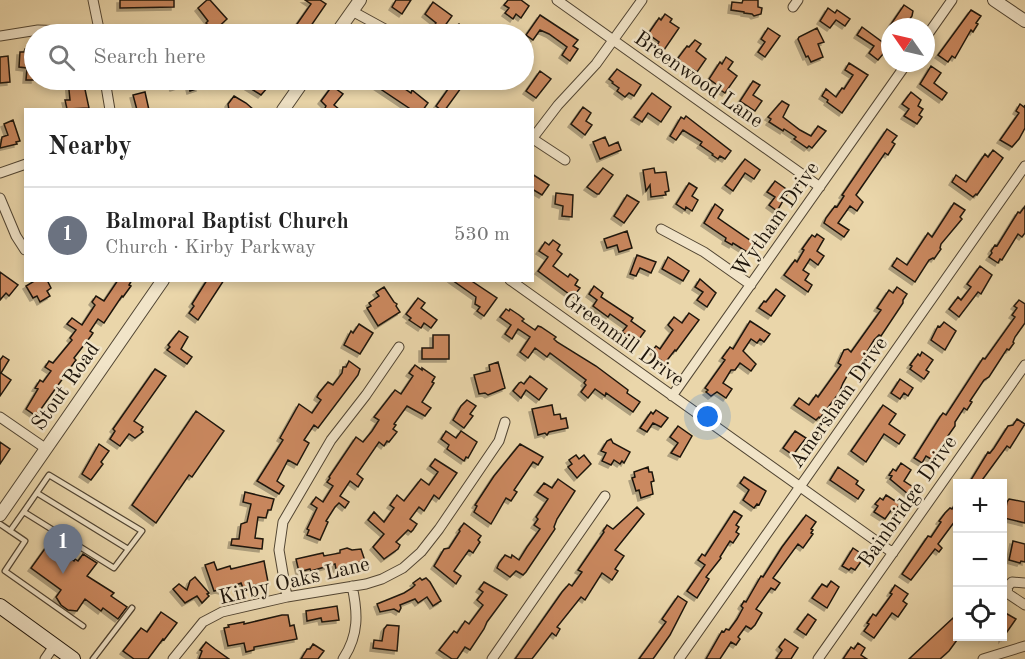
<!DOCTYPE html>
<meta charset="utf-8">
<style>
:root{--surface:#fff;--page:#f6f6f6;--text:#222;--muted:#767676;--line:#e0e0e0;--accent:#8f2418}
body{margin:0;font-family:"Old Standard TT",serif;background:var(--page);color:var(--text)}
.controls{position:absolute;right:18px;bottom:18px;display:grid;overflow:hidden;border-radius:0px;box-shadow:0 3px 9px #0003}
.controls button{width:54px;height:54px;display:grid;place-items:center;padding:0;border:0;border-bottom:2px solid var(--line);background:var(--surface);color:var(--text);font:30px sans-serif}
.compass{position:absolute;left:881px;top:18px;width:54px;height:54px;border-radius:50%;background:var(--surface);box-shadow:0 3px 9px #0003;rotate:304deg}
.you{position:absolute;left:708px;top:417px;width:21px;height:21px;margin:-15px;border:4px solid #fff;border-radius:50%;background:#1a73e8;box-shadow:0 0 0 9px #1a73e833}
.badge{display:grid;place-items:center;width:39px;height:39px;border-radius:50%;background:var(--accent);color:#fff;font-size:20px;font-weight:700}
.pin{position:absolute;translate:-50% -50px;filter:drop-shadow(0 2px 3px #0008)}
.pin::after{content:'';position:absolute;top:32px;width:21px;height:18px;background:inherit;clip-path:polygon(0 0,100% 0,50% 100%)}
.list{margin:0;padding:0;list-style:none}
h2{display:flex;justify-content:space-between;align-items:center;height:78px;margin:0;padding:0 24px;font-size:26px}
h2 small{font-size:20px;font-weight:400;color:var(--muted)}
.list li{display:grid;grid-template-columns:39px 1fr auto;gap:18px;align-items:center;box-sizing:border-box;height:96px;padding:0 24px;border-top:2px solid var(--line)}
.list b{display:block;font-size:22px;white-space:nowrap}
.list p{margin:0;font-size:20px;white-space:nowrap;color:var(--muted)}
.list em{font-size:20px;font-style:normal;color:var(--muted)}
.icon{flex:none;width:33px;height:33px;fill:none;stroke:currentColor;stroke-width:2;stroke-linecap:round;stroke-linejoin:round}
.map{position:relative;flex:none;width:1025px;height:659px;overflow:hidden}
.search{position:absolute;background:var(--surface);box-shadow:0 3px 9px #0003;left:24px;top:24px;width:510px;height:66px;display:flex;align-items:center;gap:15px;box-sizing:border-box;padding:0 21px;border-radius:33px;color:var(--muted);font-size:22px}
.panel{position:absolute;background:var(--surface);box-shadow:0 3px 9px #0003;left:24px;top:108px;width:510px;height:174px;border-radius:0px}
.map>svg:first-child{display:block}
.building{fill:#ca885f;stroke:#1e150b;stroke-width:1.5;filter:url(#shadow)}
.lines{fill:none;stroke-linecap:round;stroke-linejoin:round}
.service-casing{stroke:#514533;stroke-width:7}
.minor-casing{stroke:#514533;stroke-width:11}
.tertiary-casing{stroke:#514533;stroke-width:14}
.secondary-casing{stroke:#1e150b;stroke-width:16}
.service{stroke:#f1e4c8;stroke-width:4.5}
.minor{stroke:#f1e4c8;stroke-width:9}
.tertiary{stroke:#f1e4c8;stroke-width:12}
.secondary{stroke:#f1e4c8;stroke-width:14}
.labels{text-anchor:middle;stroke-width:5;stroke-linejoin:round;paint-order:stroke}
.street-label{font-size:21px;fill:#1e150b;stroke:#f1e4c8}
</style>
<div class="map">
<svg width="1025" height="659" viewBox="0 0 1025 659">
<defs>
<filter id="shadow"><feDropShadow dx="-3" dy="3" stdDeviation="0" flood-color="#0004"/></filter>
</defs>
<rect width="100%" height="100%" fill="#ead6aa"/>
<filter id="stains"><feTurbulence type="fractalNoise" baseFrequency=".00333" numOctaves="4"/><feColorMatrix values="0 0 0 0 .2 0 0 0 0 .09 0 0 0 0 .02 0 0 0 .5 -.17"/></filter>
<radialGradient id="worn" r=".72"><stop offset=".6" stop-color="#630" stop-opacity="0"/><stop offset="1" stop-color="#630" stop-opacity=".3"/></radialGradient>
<path class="building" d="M120 0H174V7L120 8Z
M207 0H210L227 19 214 31 206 23 208 21 198 8Z
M305 0H320L326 4 308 30 313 34H290L311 4Z
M396 0H411L402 14 392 7Z
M508 0H521L529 6 521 18 516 14 513 19 505 13 509 8 504 5Z
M743 0H758V7L762 8 761 14 754 16 752 14 744 13V12L731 10 732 2 742 3Z
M433 2 452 16 439 34H428L436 23 425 14Z
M904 5 913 11 912 16 904 27H889Z
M828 8 835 13 837 10 850 19 845 26 836 20 830 28 820 21Z
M971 10 981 16 976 23 978 24 973 32 971 30 955 58 952 56 948 62 938 55Z
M665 14 672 19 670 22 679 28 664 50 657 45 659 42 648 34 659 18 661 20Z
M540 15 578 40 573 46 578 49 570 61 562 55 567 47 549 34 540 30 533 40 526 35Z
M459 24 467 34H444Z
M862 27 889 47 878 60 869 53 874 46 857 35Z
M768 28 780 36 765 57 758 52 765 42 761 39Z
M817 28 824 42 818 44 823 57 811 62 808 56 806 57 798 39 799 37Z
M695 40 701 44 696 51 706 59 697 72 682 63 678 58 687 46 689 47Z
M25 49 34 50V80H26L27 68 19 67 20 52H24Z
M8 56 10 82 0 83V57Z
M726 57 733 62 728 69 737 76 725 93 719 89 720 87 709 79 720 62 722 64Z
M849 63 868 75 842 113 827 102 828 100 822 96 826 89 836 97 842 88 844 89 853 75 845 70Z
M931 66 941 73 934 83 947 93 942 100 920 84Z
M617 69 641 85 634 96 629 93 625 97 617 91 619 88 612 83 613 82 609 79Z
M540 71 551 79 536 98 526 91Z
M68 80H83L89 108 67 109 65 100H70Z
M170 80H196L199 88 190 91 188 83 173 88Z
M249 80 259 82 260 80H274L261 95 245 85Z
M367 80H401L398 84 411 93 412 90 428 103 423 110H412Z
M753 81 760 85 753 95 762 101 755 111 740 101Z
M453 82 461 88 445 110H441L436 106Z
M332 86 343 94 334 105 340 110H324L326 106 321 101Z
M145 92 149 110H137L133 95Z
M911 92 921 100 918 106 923 109 919 115 922 117 917 124 904 116 909 109 902 104Z
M652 93 671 107 661 122 648 113 642 122 634 117Z
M234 96 246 103 254 110H229L228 104Z
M782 101 789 105 783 117 800 130 811 136 818 126 826 131 812 148 809 146 807 148 794 139 796 137 784 129 783 131 769 122 771 119 768 117Z
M1020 104 1024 107 1025 105V128L1019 139 1012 147 1000 140 1019 113 1016 111Z
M583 107 591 113 586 121 592 125 585 135 571 124Z
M686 116 731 151 725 159 720 156 718 159 712 155 713 154 700 145 702 142 683 130 676 140 670 136 681 117 684 119Z
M13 120 20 141 16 142 17 144 0 148 2 137 8 135 4 124Z
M887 129 897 136 892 142 895 144 888 155 885 153 856 195 863 202 857 211 850 206 838 223 849 230 844 237 824 223 826 218 835 206 837 207 844 196 842 195Z
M605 137 609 146 618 142 621 150 600 159 593 142Z
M993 150 1003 158 977 195 976 194 973 197 952 182 956 175 966 182 985 154 988 157Z
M745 159 760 170 754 179 745 173 733 191 725 185Z
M603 168 613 175 599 194H597L587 187Z
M654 168 655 173 666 172 669 191 665 192 666 195 651 197 650 185 646 191 643 170Z
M532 174 549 185 542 195 532 189Z
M775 181 789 191 777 211 769 205 775 197 767 192Z
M689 183 697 188 692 196 698 200 692 211 686 207 685 210 676 204Z
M556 193 573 195 572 217 562 216 563 206 555 204Z
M627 195 639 202 624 223 614 216Z
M954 203 965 210 960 217 962 219 941 244 940 248 941 249 934 259 933 258 929 260 915 282 892 266 897 258 907 265 928 233 932 237Z
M715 204 723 210 718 218 754 243 747 252 733 243 732 245 725 241 726 238 704 223Z
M1025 206V233L1022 237 1018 234 1002 260 1000 259 998 263 989 257 992 253 991 251 995 245 997 246 1018 212 1020 213Z
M627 231 632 248 619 252 617 245 607 248 604 239Z
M817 234 824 239 817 251 824 256 818 265 810 259 803 270 809 274 805 280 812 285 808 292 784 275 795 260 797 262 804 250 802 249 812 235 815 237Z
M553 240 560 245 557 250 562 254 553 266 568 277 570 274 578 280 575 285 580 288 573 297 538 271 548 257 539 251 545 242 549 245Z
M637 255 656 262 651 273 640 268 636 276 630 274Z
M668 257 689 271 683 281 662 269Z
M980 266 992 275 981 294 978 292 959 317 949 309 958 297 961 300 971 287 967 284Z
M0 272 18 285 9 296 6 293 0 300Z
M700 279 716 293 707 307 697 300 703 292 695 287Z
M36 280H47L51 288 47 291 50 296 40 302 37 296 33 298 26 286Z
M118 280H132L129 285 131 286 123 297 122 296 104 323 98 319 90 331 93 333 91 336 74 358 76 360 36 416 26 409 38 389 35 388 40 380 43 382 51 371 45 367 49 361 53 363 72 340 70 338 76 330 67 324 72 318 82 325 95 305 92 302 96 296 104 301Z
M207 280H224L198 320 189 313 194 306 192 304Z
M452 280H470L497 298 484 316 477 311 480 307 475 304 476 297Z
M594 286 603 293 601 297 633 318 631 321 645 331 637 342 622 332 627 326 610 314 608 317 593 306 597 300 589 294Z
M384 287 394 302 397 304 396 306 400 312 378 326 367 308 371 306 369 303 379 296 376 292Z
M897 287 907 294 903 300V303L881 336 879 335 874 340 856 370 854 369 852 373 850 371 843 383 839 393 820 418 819 417 816 420 794 405 799 398 809 405 816 395 818 397 841 365 838 363 844 350 848 349 851 352 881 310 877 308 889 290 893 293Z
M776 289 785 296 771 316 759 308 764 301 766 302Z
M418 298 425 303 421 308 437 320 431 328 424 323 421 328 409 320 411 318 406 314Z
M1019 300 1025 304V323L1015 337 1013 342 1014 343 1009 350 1007 349 989 377 984 380 970 401 972 402 967 410 964 408 955 422V426L933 457 931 459 926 456 922 463 914 458 940 417 943 413 946 415 983 358 985 359 1015 317 1012 315 1017 308 1014 306Z
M506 309 509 311 510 309 519 315 524 319 522 321 535 330 538 326 541 327 556 337 554 339 557 342 596 366 628 390 627 393 640 402 633 412 606 393 605 396 595 389 588 398 581 392 586 385 584 383 586 380 550 353 547 357 535 348 528 358 520 352 530 337 518 329 512 339 505 334 511 325 500 317Z
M689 313 699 320 676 351 675 350 665 363 655 356 656 354 652 351 656 346 660 349 673 330 668 325 674 317 682 323Z
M750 321 770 334 764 342 760 339 757 343 751 339 743 351 756 364 751 371 740 363 735 370H731L723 383 732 389 726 398 717 392 711 396 706 392 708 390 705 388 725 360 722 358 730 347 733 349Z
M944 322 956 331 945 350 931 340 938 326 940 327Z
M359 324 373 333 360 354 344 345 351 331 353 333Z
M179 331 188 337 181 349 192 357 187 364 167 350 170 347 168 345Z
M433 335H449V359H422V348H433Z
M922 352 933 360 926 370 929 372 924 379 910 369 912 366 910 365 918 354 920 356Z
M3 356 9 360 1 373 11 380 0 396V360Z
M349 361 360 369 358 375 318 428 314 425 304 440 309 443 297 465 288 460 277 481 284 486 279 494 257 481 283 440 280 438 299 404 312 413 321 400 317 397 319 393 328 382 333 385 342 373 343 367H346Z
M498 362 505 388 488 395 485 393 479 394 474 375 490 371 489 365Z
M415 365 422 370V368L435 377 432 382 434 383 422 402 431 408 425 416 407 406 394 424 396 425 393 429 397 432 389 442 387 441 384 446 379 442 357 474 363 479 358 487 350 481 340 496 349 502 345 508 339 503 335 507 326 521 328 522 320 540 307 535 309 530 307 529 317 508 311 504 316 497 323 502 333 486 327 482 330 478 329 477 356 437 363 442 372 431 379 420 374 417 395 390 401 394 413 376 409 373Z
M155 369 166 376 134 421 143 427 141 430 143 432 135 438 129 434 120 446 110 439 115 431 113 429Z
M530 376 547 389 539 400 526 390 521 398 513 391 519 383 521 382 524 384Z
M900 379 913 388 908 396 904 393 900 399 891 393Z
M467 400 476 406 470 414 473 416 464 428 453 420 461 406Z
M552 405 554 415 560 414 561 419 566 418 568 428 549 432 547 435 545 433 538 435 532 409Z
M883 405 896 414 889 424 905 435 899 444 884 434 866 462 851 451Z
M656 410 668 418 661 427 653 423 647 432 640 428 651 412 653 414Z
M196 411 224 431 192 477 189 475 156 523 132 505Z
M1017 419 1025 424 1010 448 1007 446 980 483H969L988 452 990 453 994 448 1008 426 1013 425Z
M678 426 692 436 680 457 671 453 678 443 670 437Z
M446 431 456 438 461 431 477 442 468 458 466 457 464 461 447 449 449 445 441 439Z
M795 431 806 438 793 455 783 448Z
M611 439 613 443 630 452 624 463 622 461 620 464 614 460 611 465 602 461 606 453 601 451 607 441Z
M0 442 10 449 0 464Z
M99 444 109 451 101 462 103 464 91 480 82 474Z
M520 444 543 457 538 465 533 462 514 490 517 492 511 501 506 498 491 524 474 512 477 506 475 505 494 476Z
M576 455 579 459 584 455 591 464 577 478 568 467 572 464 569 460Z
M435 459 457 473 439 499 434 495 424 511 419 507 410 519 417 524 413 530 411 532 408 530 396 542 400 545 398 549 384 559 373 547 384 534 368 520 374 512 384 522 394 508 390 505 397 495 404 501 421 479 429 485 438 472 430 466Z
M901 463 911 470 904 481 913 487 908 494 890 479 892 476 889 475 893 469 896 471Z
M648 467 649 472H652L654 481 651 482 653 494 641 498 639 490 636 491 632 478 635 477 634 472Z
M838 467 858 481 856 484 864 490 858 499 830 480Z
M744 477 766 491 759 505 757 504 754 508 743 500 749 490 740 483Z
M558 479 575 491 557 519 554 527 555 529 526 572 523 575 516 571 510 577 497 568 499 563 505 555 511 558 512 555 519 560 527 547 540 529 534 525 538 519 536 517 548 499 537 492 544 483 552 488Z
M245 492 274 499 271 510H268L266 518 258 517 255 538 263 539 262 549 231 545 232 539H239L241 524 247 522 251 504 243 502Z
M886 495 900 504 895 511 892 509 885 519 874 512 878 506 875 504 880 498 883 500Z
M1009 499 1025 502V523L1004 518 1007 502Z
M957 502V522L955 521 938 544 942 548 939 552 935 549 911 580 902 574 928 536 931 537 941 522 939 521 945 513 950 508 952 509Z
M637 507 644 514 615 550 624 556 615 569 618 571 612 580 602 573 585 600 581 597 557 627 560 629 556 636 552 633 532 659H515L562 592 569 584 572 586 582 572 578 570 604 532 603 531 607 525 613 529Z
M734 511 742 516 736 525 739 527 736 532 739 534 733 543 730 541 720 557 721 558 706 577 709 579 697 598 687 591 705 565 698 560 702 554 705 556Z
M806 515 816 522 811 529 813 530 811 533 813 534 803 548 798 544 773 578 780 583 775 590 771 588 756 609 762 613 755 625 751 629 746 626 738 637 740 639 736 645 731 642 720 659H706L722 631 724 632 726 629 729 630 737 619 743 608 741 606 744 601 746 602 761 576 763 577 782 547Z
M464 523 481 536 478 540 480 542 473 553 469 550 454 571 461 576 456 584 434 566 444 549 449 548 460 531 459 530Z
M1013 541 1025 544V562L1021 561 1020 563 1009 560Z
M49 543 74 561 75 559 78 561 83 554 97 563 87 576 114 593 111 596 127 607 118 619 103 608 101 611 85 599 77 611 68 610 61 605 56 597 61 590 31 568Z
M347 548 352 550 361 549 365 561 356 563V565L344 569H336L335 564 311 571 310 569 299 572 296 559 323 553 324 556 340 553V550Z
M853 548 865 556 855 570 851 568 849 570 842 566Z
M264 561 268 582 243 588 241 583 222 591 218 590 214 591 205 565 214 562 217 570 230 566 231 569Z
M195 577 209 593 207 594 209 596 202 603 197 596 185 603 173 589 179 584 187 590 190 581Z
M420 578 422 580 426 578 430 582 441 601 433 606 427 597 418 603 415 599 400 605 401 608 399 612 394 609 380 612 377 604 404 593 412 588 415 585 413 583Z
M831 581 839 587 827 608 812 598 822 584 827 587Z
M484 582 507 595 487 622 484 629 470 650 465 647 457 659H452L439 650 454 631 457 633 465 621 469 624 483 605 477 600 483 592 479 589Z
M895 585 908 594 903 601 907 604 898 617 892 613 874 638 864 631 869 624 867 623 873 614 876 616 892 594 890 593Z
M678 596 687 602 670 635 653 659H639L666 622 662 619Z
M337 606 339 620 322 622 321 618 307 621 306 611Z
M1002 611 1016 619 1002 639Z
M161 612 177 623 164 640 163 639 148 659H134L123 651 141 628 147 632Z
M808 614 816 620 806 635 797 629Z
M282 615H288L290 626 294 625 297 639 254 647V650L246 652 244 643 228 646 224 628 229 627 228 625 244 622V624Z
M953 618 957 622V640L949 651 940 659H909Z
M387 625 399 626 397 651 373 648 374 640 382 641 384 629Z
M785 639 798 648 791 659H776L782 650 779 647Z
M206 642 215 649 229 659H199L202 651 200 650Z
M858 643 865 648 861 655 867 659H843L851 647 854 649Z
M313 644 324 651 318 659H301L307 649H310Z"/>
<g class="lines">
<defs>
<path id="service" d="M37 493 128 549
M0 524 25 541 5 571 83 626
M10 531C23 513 36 494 49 475L142 531 114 568 24 512
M93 659 132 608"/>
<path id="minor" d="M93 0 100 34
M557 0 820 187
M793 7 798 0
M352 11 394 34
M0 36 38 30 159 34
M926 37 952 0
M105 80 110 110
M532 139 558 105 596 64 642 0
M533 139 565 160
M0 173 26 164
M0 198 16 236 25 250
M661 229 704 252 751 285
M510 280 893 553
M672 396 907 63
M0 417 45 448
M1025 583 1012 582 1008 586 1007 593 1025 605
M287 597 279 550 283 522 331 440 366 395 399 347
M45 659 54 646
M173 659 203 622 222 612 287 597 366 584 382 579 403 568 421 552 439 529 499 441 505 422
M343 659C359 635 358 613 352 586
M492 659 605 496
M679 659 1025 166
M818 659 1025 365
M983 659 1025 646"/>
<path id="tertiary" d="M994 0 1025 21
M336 34 360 0
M283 110 304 80
M0 515 163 280"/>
<path id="secondary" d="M0 606 73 659"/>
</defs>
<use href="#service" class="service-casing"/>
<use href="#minor" class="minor-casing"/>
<use href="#tertiary" class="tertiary-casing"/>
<use href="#secondary" class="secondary-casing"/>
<use href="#service" class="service"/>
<use href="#minor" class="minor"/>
<use href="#tertiary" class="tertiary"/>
<use href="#secondary" class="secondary"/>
</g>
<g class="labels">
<g class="street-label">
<text transform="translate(699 79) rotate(35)" y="7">Breenwood Lane</text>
<text transform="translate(775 219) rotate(-55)" y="7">Wytham Drive</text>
<text transform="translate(624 339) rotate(36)" y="7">Greenmill Drive</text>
<text transform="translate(65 386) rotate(-55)" y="7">Stout Road</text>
<text transform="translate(838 402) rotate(-55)" y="7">Amersham Drive</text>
<text transform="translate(907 501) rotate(-55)" y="7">Bainbridge Drive</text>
<text transform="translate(294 580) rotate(-13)" y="7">Kirby Oaks Lane</text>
</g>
</g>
<rect width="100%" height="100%" filter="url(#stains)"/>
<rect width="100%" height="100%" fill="url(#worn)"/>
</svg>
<div class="controls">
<button>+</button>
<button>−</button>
<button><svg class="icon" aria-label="locate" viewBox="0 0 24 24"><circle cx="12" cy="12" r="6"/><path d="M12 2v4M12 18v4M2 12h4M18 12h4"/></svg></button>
</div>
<svg class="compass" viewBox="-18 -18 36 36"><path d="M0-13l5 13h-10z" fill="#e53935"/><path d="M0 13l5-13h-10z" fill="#767676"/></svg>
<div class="you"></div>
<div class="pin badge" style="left:63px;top:574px;background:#6b7280">1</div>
<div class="search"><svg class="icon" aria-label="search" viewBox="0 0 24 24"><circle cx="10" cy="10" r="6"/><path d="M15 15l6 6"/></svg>Search here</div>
<section class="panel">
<h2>Nearby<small></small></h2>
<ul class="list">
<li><span class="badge" style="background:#6b7280">1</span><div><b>Balmoral Baptist Church</b><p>Church · Kirby Parkway</p></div><em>530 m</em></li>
</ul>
</section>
</div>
